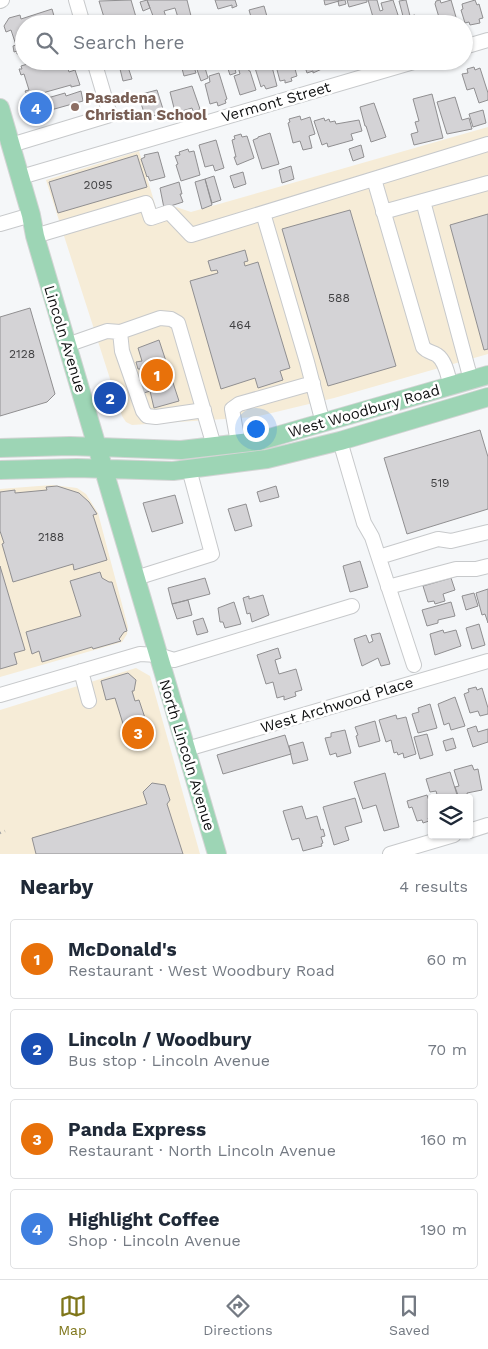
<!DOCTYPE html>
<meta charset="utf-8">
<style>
:root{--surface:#fff;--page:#f2f2f3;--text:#1f2937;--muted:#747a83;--line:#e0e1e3;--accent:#7f761a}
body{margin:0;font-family:"Work Sans",sans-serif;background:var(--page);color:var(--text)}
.controls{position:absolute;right:15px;bottom:15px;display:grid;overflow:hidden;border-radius:5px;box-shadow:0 1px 4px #0004}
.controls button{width:45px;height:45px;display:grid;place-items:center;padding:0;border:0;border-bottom:1px solid var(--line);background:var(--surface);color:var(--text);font:25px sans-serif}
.you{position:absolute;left:255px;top:428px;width:18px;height:18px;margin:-12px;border:4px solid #fff;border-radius:50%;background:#1a73e8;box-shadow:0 0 0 8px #1a73e833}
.badge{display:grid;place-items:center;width:32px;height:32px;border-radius:50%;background:var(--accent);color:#fff;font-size:16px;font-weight:700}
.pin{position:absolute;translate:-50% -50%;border:2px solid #fff;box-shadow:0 1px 5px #0006}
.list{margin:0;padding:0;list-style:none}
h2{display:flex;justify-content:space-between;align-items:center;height:65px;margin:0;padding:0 20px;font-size:21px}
h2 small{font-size:16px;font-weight:400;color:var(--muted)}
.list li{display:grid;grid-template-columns:32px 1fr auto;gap:15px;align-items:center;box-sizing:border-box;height:80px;margin:0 10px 10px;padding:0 10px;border:1px solid var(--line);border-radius:5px}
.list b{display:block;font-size:19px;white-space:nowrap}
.list p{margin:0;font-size:16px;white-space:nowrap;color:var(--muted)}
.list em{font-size:16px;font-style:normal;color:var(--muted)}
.icon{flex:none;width:28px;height:28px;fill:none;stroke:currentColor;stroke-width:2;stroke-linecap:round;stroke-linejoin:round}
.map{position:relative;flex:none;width:488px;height:854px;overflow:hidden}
.search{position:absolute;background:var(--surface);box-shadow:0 1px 4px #0004;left:15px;right:15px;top:15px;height:55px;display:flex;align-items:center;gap:12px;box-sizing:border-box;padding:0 18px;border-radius:28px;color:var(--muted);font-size:19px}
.sheet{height:425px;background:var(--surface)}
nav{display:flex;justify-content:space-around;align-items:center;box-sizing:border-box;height:70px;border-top:1px solid var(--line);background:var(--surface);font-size:14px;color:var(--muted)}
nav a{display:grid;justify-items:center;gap:2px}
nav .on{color:var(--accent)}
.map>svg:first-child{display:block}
.commercial{fill:#f6ecd7}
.building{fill:#d4d3d6;stroke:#908f91}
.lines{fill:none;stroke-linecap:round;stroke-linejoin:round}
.minor-casing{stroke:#c7c9cb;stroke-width:16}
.major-casing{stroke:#d3d4d4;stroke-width:20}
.path{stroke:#9d9fa1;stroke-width:2.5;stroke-dasharray:1 4;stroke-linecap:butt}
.minor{stroke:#fff;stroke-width:14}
.major{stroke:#9dd5b5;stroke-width:18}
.education-dot{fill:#8d6e63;stroke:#fff;stroke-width:2}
.labels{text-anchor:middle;stroke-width:5;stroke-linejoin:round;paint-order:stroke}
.number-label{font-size:12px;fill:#3f3f41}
.education-label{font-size:15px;font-weight:bold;fill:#785e54;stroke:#fff;text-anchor:start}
.street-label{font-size:15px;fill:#0d0e0f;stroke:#fff}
</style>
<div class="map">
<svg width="488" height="854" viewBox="0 0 488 854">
<rect width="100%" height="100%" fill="#f5f7f9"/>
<path class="commercial" d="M488 127V354L334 398 255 417 132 425 126 422 122 416 46 180 139 151 157 211 176 207 191 212Z
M52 485 77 488 86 494 98 513 128 627 127 634 122 642 0 677V489Z
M136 668 150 676 200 854H0V710Z"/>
<path class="building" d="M131 0 138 24H106L99 1Z
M147 0 150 8 143 11 140 2Z
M147 0H187L193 24H180L175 8 164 11 168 23 156 24Z
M215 0H235L237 6 232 8V5L218 9Z
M324 0H339V1L325 5Z
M345 0 346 4 339 6 338 1Z
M347 0H367V2L349 7Z
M368 0H377L380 11 383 10 381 3 393 0 401 24H375Z
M406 0 410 16 415 15 416 20 427 17 429 24H411L410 18 404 20 399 1Z
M440 0 441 3 451 0 458 24H441L435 4 436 1Z
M475 0 477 5 479 4 483 18 479 19 480 23 470 25 469 22 465 23 461 10 463 9 462 4Z
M264 6 268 20 253 24 249 10Z
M52 9 56 23 24 24V52L17 54V51L14 52 13 46 16 45 11 30 6 32 4 26 9 18 20 15 21 19Z
M235 18 237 24H215Z
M45 61H70L71 65 67 66 69 72 75 70 80 85 71 87V85L46 92 43 94 44 96 30 100 25 91 29 90 24 74 21 75 19 69H22L21 66 34 62 35 67 46 64Z
M180 61H192L196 73 184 76Z
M194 61H203L208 78 201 81Z
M233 61 236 73 230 75 226 63Z
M268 61 269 64 271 63 277 86 266 89 264 85 261 87 255 68 260 66 259 62Z
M279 61 293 62 297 76 291 78 292 81 285 83V80L280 81 276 66 280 64Z
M303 61H322L324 68 313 73V71L307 73Z
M332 61H347L334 65Z
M247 65 249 71H250L256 90 240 95 234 76 240 74 238 67Z
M128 67 132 79 123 81 120 69Z
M474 67 475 70 480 68 488 93V100L479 103 474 88 467 90 462 74 468 73 467 69Z
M219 73 227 99 225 100 226 103 218 106 217 102 210 104 205 84 210 82 209 76Z
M192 86 200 109 193 111 192 108 182 111 183 114 176 116 170 92Z
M157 90 163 109 155 112 156 115 146 118 138 95Z
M81 91 83 101 33 115 30 103 65 93 66 96Z
M432 94 443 138 414 145 411 134 418 132 415 122 419 121 413 99Z
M455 97 462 120 469 118 472 129 447 134 437 102Z
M374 103 386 137 371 142 366 126H365L360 107Z
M483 110 486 123 473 127 469 114Z
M300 116 301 120 310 117 315 134 309 136 312 148 303 150 300 141 293 143 288 123 290 122 289 119Z
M324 118 325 121 329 119 330 122 335 121 336 124 359 120 362 131 351 134 353 140 328 147 327 143 322 145 314 121Z
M270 133 279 164 262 169 253 140 258 138V137Z
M241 134 242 137 247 136 254 158 237 165 234 157H236L232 140 235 139 234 136Z
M216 140 224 168 215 171 213 165 205 167 199 145Z
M361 145 364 157 353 161 349 149Z
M188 149 189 152 194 151 200 175 181 181 176 165 178 164 175 156 180 155 179 152Z
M158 152 165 177 150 181 148 176 147 177 141 159 145 157 144 155Z
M137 155 147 187 58 213 49 182Z
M291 166 294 179 282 183 279 170Z
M243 172 246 184 234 188 230 176Z
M214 176 221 200 212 203 205 179Z
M205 179 212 205 202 209 195 182Z
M179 182 182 194H180L183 202 164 208 160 188Z
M350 210 396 366 328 386 282 229Z
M488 214V349L484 350 450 225Z
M245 250 248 261 244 262 245 266 258 262 290 368 280 371 283 380 258 388 255 378 221 389 190 281 218 273 217 270 211 271 208 261Z
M30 308 55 394 47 402 0 416V317Z
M159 340 179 401 154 408 150 391 144 393 142 385 146 382 143 369H138L136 362 142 361 138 348Z
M480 430 488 457V509L407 534 384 458Z
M57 486 79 493 89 502 97 514 93 515 107 560 74 570 73 564 13 582 2 544 4 543 0 531V492L15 490V493L47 490 46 487Z
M276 486 279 497 260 502 257 492Z
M175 495 183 523 152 532 143 503Z
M246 504 252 526 235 531 228 509Z
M360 561 368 587 350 592 343 566Z
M0 566 25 650 14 653 17 664 0 669Z
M100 572 102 578 109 582H112L127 631 124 632 119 639 121 641 93 649 92 647 42 662 39 651 32 654 26 632 81 616 70 581Z
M205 578 210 594 172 604 168 588Z
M451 578 455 590 443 594 445 601 435 604 434 601 428 602 423 586Z
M488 589V623L485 614 482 615 476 593Z
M474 593 478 606 466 610 462 596Z
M263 595 269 615 252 622 250 613 247 614 243 598 249 596V599Z
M188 600 192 615 177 619 172 604Z
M234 602 241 624 225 628 223 622H220L218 608Z
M451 602 455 616 438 620V623L427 626 422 610Z
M203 618 208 632 197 635 193 621Z
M479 624 485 645 472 649 466 628Z
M443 630 444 633 456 630 461 646 435 655 430 634Z
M380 633 390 664 381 666 378 658 362 666 354 639 366 635 369 643 373 641 371 635Z
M278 648 281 658 275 660 279 674 296 669 302 690 295 692 296 696 284 700V696L277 698 273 682 266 684 257 655Z
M128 673 136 680 134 691H132L135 701 139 700 151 736 142 746 129 743 115 698 106 700 101 681Z
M476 687 477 690 482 688 488 708V714L480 716 478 711 470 713 464 694 469 692 468 689Z
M455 697 465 726 451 730 449 723 444 725 438 704Z
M430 704 437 728 418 733 412 714 419 712 418 708Z
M396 715 397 719 406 717 416 754 404 758 403 753 398 755 397 752 394 753 391 740 386 742 379 720Z
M375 721 380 741 359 747 356 736 358 735 355 727Z
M476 726 478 732 488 729V742L473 747 467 729Z
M345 730 351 753 337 757 336 753 330 755 325 738 331 737V733Z
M427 734 433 755 420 759 414 737Z
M285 735 291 754 223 774 217 755Z
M453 738 456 748 446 751 443 741Z
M303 742 308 760 293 764 289 746Z
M472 765 474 770 478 769 482 790 467 793 468 798H459L455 787 459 786 454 770Z
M450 772 458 798H438L436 791 430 792 426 779Z
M385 773 399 827 384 831 376 805 363 809 354 782Z
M152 783 165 785 170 800 167 804 183 854H36L32 838 147 804 143 792Z
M427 795 432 810V817L428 818 429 821 423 823 422 820 417 821 412 807 409 808 407 801Z
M355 798 362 822 345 827 349 840 334 845 323 807Z
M302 806 306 819 317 816 321 830 323 829 325 836 321 837 323 843 321 844 322 846 303 851 299 838 292 840 283 811Z"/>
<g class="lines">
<defs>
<path id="minor" d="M76 0 83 24
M0 1 2 0
M464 47 488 40
M11 145 110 115 94 61
M21 177 417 61
M374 179 423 347C427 352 432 352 437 355 446 361 448 377 451 386
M423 201 471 380
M383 212 488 183
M263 213 307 362 323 423
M0 224 31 215
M35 236 146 203 151 218 169 212 191 235 488 144
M120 332 122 351 143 411 147 416 156 417 204 410
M67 345 107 331 120 332 160 318 171 319 178 323 214 446
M340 441 364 523 372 537 414 665
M238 443 232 409 239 404 313 383
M379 557 438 539 451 541 488 532
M136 578 212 554 189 469
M388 587 456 569H476L488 566
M81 671 89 701
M0 695 140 654 158 655 174 660 352 606
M187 749 488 661
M469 831 488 825
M390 854 454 835"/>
<path id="major" d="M0 108 31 215 35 236 217 854
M0 448 70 446 181 450 259 441 488 375
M0 470 77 468 173 471 267 459 340 441 488 397"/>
</defs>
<use href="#minor" class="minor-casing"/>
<use href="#major" class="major-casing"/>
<path class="path" d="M0 833 5 831"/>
<use href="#minor" class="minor"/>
<use href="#major" class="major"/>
</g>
<circle class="education-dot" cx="75" cy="107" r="5"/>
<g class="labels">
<g class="number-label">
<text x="98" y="189">2095</text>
<text x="339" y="302">588</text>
<text x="240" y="329">464</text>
<text x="22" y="358">2128</text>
<text x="440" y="487">519</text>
<text x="51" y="541">2188</text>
</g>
<g class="education-label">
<text x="85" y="103">Pasadena<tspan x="85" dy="17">Christian School</tspan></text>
</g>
<g class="street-label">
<text transform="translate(276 102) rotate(-16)" y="5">Vermont Street</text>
<text transform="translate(65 339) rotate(73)" y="5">Lincoln Avenue</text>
<text transform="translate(364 411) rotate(-16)" y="5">West Woodbury Road</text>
<text transform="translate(337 705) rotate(-17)" y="5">West Archwood Place</text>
<text transform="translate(187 755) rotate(73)" y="5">North Lincoln Avenue</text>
</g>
</g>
</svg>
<div class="controls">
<button><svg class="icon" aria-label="layers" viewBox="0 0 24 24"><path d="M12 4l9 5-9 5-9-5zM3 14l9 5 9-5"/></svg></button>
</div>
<div class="you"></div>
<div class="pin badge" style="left:157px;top:375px;background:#e8710a">1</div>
<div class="pin badge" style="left:110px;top:398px;background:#1a4fb4">2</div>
<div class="pin badge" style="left:138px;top:733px;background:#e8710a">3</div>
<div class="pin badge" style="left:36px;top:108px;background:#3f7fe0">4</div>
<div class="search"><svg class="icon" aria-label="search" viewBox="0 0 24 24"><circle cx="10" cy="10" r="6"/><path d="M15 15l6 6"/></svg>Search here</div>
</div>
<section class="sheet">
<h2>Nearby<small>4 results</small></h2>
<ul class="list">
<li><span class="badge" style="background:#e8710a">1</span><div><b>McDonald's</b><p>Restaurant · West Woodbury Road</p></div><em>60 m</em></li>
<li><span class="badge" style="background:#1a4fb4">2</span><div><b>Lincoln / Woodbury</b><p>Bus stop · Lincoln Avenue</p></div><em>70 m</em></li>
<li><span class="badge" style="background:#e8710a">3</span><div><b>Panda Express</b><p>Restaurant · North Lincoln Avenue</p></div><em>160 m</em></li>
<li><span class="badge" style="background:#3f7fe0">4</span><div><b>Highlight Coffee</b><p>Shop · Lincoln Avenue</p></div><em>190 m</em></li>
</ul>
</section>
<nav>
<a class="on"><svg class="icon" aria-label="map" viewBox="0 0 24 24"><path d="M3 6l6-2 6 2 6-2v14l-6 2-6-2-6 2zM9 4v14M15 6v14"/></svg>Map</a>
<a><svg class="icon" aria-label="directions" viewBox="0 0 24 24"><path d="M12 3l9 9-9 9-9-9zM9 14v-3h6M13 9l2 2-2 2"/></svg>Directions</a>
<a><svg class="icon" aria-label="saved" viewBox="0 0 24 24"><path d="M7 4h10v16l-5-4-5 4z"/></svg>Saved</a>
</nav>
